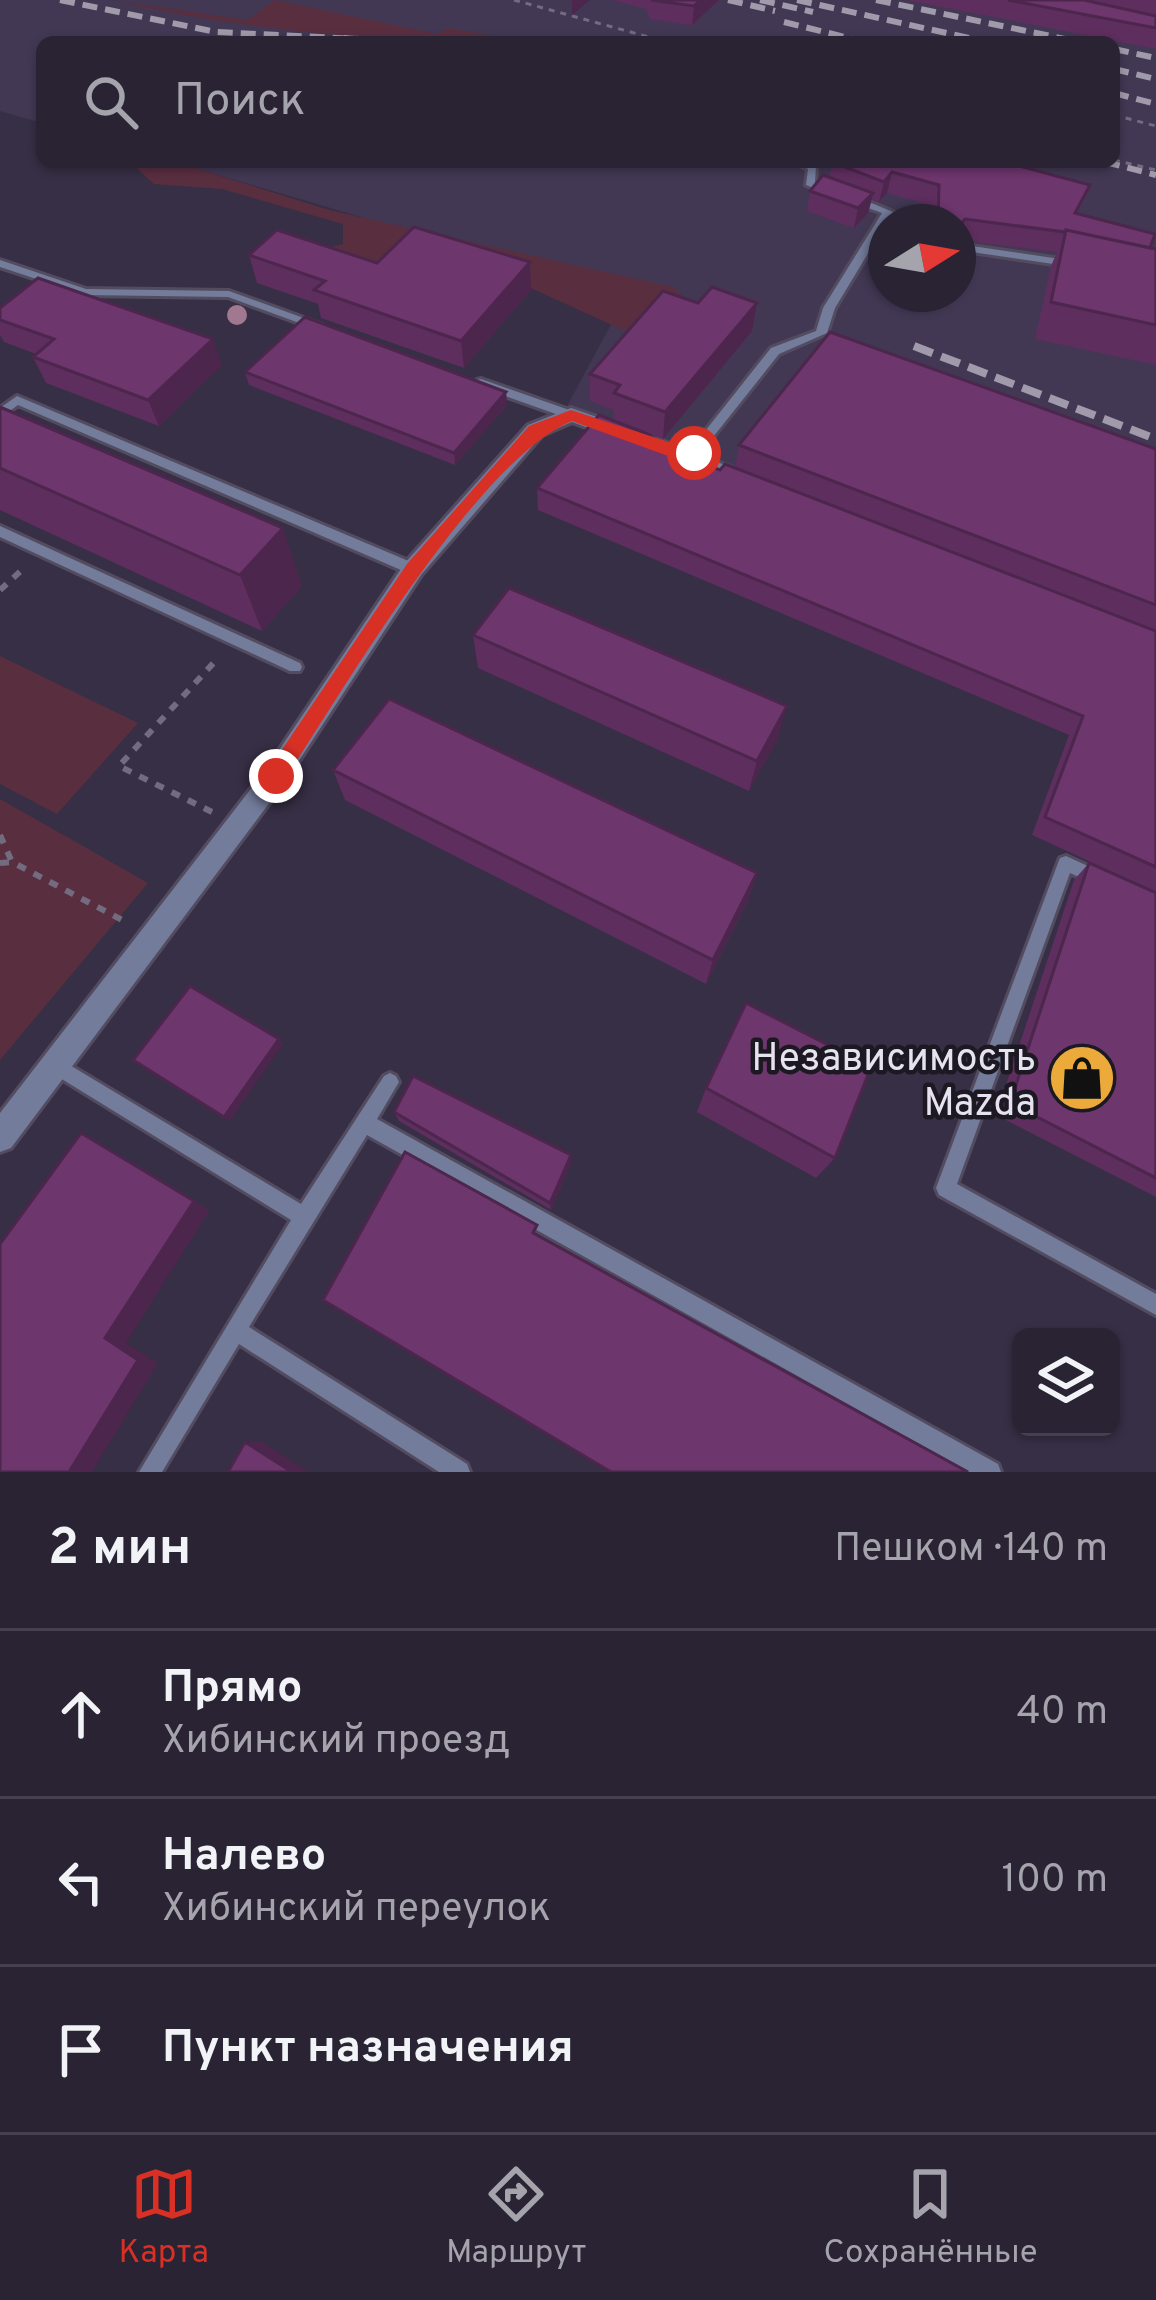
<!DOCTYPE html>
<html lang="ru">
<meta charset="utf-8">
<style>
:root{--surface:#292334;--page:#312b3c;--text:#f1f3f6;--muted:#a5a4ac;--line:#45404f;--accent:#d93025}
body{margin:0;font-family:Overpass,sans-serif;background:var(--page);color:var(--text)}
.controls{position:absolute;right:36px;bottom:36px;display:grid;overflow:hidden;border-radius:18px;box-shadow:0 3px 9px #0004}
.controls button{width:108px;height:108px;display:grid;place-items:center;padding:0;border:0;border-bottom:3px solid var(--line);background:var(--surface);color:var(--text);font:60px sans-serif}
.compass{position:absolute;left:868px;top:204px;width:108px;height:108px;border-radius:50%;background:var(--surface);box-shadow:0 3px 9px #0004;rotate:79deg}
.stop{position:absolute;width:36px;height:36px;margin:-27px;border:9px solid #d93025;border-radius:50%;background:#fff}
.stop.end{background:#d93025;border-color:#fff;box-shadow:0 3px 12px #0008}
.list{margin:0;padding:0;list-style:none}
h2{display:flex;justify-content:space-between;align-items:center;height:156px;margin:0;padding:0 48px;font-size:51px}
h2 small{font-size:39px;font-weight:400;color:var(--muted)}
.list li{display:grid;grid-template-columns:78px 1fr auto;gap:36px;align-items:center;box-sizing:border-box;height:168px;padding:0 48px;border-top:3px solid var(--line)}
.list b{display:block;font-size:45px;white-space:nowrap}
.list p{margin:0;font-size:39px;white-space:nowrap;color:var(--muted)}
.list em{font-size:39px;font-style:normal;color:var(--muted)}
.icon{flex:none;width:66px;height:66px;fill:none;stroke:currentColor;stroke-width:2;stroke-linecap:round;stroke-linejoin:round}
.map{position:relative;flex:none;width:1156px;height:1472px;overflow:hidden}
.search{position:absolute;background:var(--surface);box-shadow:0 3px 9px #0004;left:36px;right:36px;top:36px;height:132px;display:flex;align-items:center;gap:30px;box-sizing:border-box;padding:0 42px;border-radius:18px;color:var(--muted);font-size:45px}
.sheet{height:660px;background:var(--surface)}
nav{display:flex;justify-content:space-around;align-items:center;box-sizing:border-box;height:168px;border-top:3px solid var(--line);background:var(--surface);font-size:33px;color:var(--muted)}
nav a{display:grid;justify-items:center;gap:6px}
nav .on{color:var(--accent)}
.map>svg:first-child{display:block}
.built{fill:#423854;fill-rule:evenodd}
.green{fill:#592f40}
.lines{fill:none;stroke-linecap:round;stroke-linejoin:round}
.lane-casing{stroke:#534c60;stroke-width:6}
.street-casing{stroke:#534c60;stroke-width:6}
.path-far1{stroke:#736c80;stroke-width:3;stroke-dasharray:6 6;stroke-linecap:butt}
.path{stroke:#736c80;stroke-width:6;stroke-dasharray:9 9;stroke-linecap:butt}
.lane{fill:#737c9b;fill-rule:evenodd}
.street{fill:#737c9b;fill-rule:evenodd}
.rail-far1{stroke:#a09aab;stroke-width:6;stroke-dasharray:15 8;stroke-linecap:butt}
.rail{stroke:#a09aab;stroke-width:8;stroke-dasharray:20 9;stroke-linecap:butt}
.tree{fill:#a17890}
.wall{fill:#5e2e5e}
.shaded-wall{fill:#4c264c}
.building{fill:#6d366d;stroke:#4c264c;stroke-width:3}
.route{fill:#d93025}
.labels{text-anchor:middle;stroke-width:9;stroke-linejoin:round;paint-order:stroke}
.near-poi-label{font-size:39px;fill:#e6e2f0;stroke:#1d1923;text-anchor:end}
</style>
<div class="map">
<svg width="1156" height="1472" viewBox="0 0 1156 1472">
<rect width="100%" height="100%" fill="#372f45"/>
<path class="built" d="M0 0H1123L1156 6V627L567 406 627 295 174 162H1114V42H42V123L0 111ZM886 222H958V294H886Z"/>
<path class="green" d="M112 0 247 20 275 0 437 34 448 28 529 42C389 42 249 32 112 0Z
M130 162H176L329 210 673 287 685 298 677 310 623 330 451 252 426 247 368 265 305 254 343 244V224L222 189 154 184Z
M0 656 138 723 57 814 0 784Z
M0 799 148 883 0 1060Z"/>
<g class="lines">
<defs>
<path id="lane" d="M793 162H807L816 166 815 182 835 189V193H827L806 185 808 169Z
M849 197H857L893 212 835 308 827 333 779 354 694 461H686V455L771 348 816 331 823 308 882 213 849 201Z
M958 244 1074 261 1079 264 1074 267 958 250Z
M0 260 86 289 229 291 323 325 317 329 313 328 228 297 85 295 0 267Z
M481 379 575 412 577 415 571 419 567 418 477 386V380Z
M17 396 418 565 420 569 413 574 408 573 18 405 0 418V408Z
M0 526 300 663 302 667 300 671H290L0 537Z
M1066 856 1103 873 1105 878 1103 883 1097 885 1070 873 957 1184 1156 1294V1315L939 1195 936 1188 1058 863 1060 858Z
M58 1058 301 1204 384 1076 390 1073 396 1076 399 1082 377 1119 998 1464 1001 1472H969L367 1135 249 1327 467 1464 470 1472H439L239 1344 162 1472H139L291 1220 52 1073 49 1067 52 1061Z"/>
<path id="street" d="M571 408 626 427 629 432 619 439 572 422 542 435 421 575 285 782 11 1148 0 1152V1113L267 768 405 563 528 425Z
M657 439 738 470 741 475 731 482 650 451 647 446Z"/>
</defs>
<use href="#lane" class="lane-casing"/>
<use href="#street" class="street-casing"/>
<path class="path-far1" d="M514 0 667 42
M1114 115 1156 126
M1114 160 1156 170"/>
<path class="path" d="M0 590 24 568
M212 812 119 766 219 657
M0 835 12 862 126 922
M0 863 12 862"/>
<use href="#lane" class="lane"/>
<use href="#street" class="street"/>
<path class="rail-far1" d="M60 0 216 32 359 39
M728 0 775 11
M760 0 813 12
M797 0 987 42
M876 0 1080 42
M784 22 865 42
M344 38 393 42
M1114 49 1156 58
M1114 69 1156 79
M1114 93 1156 104
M1105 162 1156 175"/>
<path class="rail" d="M914 346 1156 439"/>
</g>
<circle class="tree" cx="237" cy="315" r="10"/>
<path class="wall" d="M612 0H719L692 25 650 19 646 9Z
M907 0H1156V49Z
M833 162 1090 185 1077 213 1156 249V365L1035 339 1051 266 1057 252 958 240V222H932L933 206 887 193 879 202 872 199 868 213 854 228 807 211 810 191 829 177Z
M249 255 377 263 531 290 464 368 321 318 318 304 257 283Z
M0 308 222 365 159 426 46 383 33 357 36 354 4 342 0 335Z
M752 331 663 439 613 420 614 410 590 401V374Z
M245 372 506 392 507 405 455 465 249 385Z
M0 407 302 586 262 631 0 510Z
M650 435 649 442 720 470 735 468 739 445 1156 449V892L1032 835 1069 735 538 510 537 488Z
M473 635 778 738 749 791 478 668Z
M333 770 757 873 748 900 706 984 345 800Z
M1089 863 1156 893V1197L996 1115 1074 880Z
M706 1088 835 1158 816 1178 697 1112Z
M394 1112 571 1164 551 1210 399 1121Z"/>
<path class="shaded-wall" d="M572 0H590L572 15Z
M701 0H719L692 25 694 6Z
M892 172 887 193 879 202 884 182Z
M873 193 868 213 854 228 858 208Z
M530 262 531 290 464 368 461 341Z
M757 303 752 331 663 439 665 412Z
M213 339 222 365 159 426 148 400Z
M506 392 507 405 455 465 454 453Z
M283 528 302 586 262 631 240 575Z
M787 706 778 738 749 791 757 761Z
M757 873 748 900 706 984 713 960Z
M279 1039 283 1044 229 1122 224 1117Z
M571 1155V1164L551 1210 550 1203Z
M194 1201 210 1210 126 1343 158 1363 92 1472H69L105 1338Z
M261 1441 309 1472H292L245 1442Z"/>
<path class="building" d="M651 0H701L694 6Z
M1008 0H1084L1156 16V28Z
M832 162H1004L1090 185 1075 213 1155 234 1150 248 1066 230 1065 232 965 219 960 225 958 222H938L939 185 892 172 884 182Z
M823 175 873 193 858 208 810 191Z
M414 227 530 262 461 341 314 290 325 281 249 255 277 230 377 263Z
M1066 230 1156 249V325L1051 302Z
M38 278 213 339 148 400 33 357 54 339 0 320V308Z
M712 287 757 303 665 412 614 393 620 385 590 374 663 291 698 303Z
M305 317 506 392 454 453 245 372Z
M830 332 1156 449V605L739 445Z
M0 407 283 528 240 575 0 468Z
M599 415 650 435 645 441 720 470 725 464 1156 631V867L1045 817 1083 716 537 488Z
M509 588 787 706 757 761 473 635Z
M389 699 757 873 713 960 333 770Z
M1089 863 1156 893V1178L1010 1103Z
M190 986 279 1039 224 1117 133 1060Z
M746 1003 871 1067 835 1158 706 1088Z
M413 1076 571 1155 550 1203 394 1112Z
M81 1133 194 1201 105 1338 138 1360 69 1472H0V1244Z
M405 1152 537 1225 533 1233 968 1472H611L323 1300Z
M245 1442 292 1472H228Z"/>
<path class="route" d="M571 410 702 453 690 464 572 421C477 460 343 691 283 782H269V769L407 564 529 426Z"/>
<defs>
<symbol id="shop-disc" viewBox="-11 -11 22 22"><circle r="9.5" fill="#ebaa39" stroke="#1d1923"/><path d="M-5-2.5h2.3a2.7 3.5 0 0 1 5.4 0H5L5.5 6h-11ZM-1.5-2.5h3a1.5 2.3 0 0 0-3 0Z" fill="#111"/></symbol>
</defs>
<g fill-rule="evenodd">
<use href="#shop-disc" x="1044" y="1040" width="76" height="76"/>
</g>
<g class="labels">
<g class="near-poi-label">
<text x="1036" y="1070">Независимость<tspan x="1036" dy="45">Mazda</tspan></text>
</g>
</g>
</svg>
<div class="controls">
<button><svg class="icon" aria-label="layers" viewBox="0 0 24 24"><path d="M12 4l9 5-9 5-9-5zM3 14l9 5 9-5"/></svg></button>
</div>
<svg class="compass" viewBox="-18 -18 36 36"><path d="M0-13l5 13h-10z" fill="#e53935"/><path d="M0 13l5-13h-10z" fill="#a5a4ac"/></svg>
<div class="stop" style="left:694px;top:453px"></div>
<div class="stop end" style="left:276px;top:776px"></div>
<div class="search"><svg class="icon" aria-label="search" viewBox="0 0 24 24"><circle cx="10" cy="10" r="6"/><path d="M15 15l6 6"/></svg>Поиск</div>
</div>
<section class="sheet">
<h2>2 мин<small>Пешком · 140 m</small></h2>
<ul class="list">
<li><svg class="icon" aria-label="ahead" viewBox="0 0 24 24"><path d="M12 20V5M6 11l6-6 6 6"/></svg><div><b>Прямо</b><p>Хибинский проезд</p></div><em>40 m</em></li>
<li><svg class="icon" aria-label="left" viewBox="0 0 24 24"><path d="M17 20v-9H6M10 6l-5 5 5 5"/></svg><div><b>Налево</b><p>Хибинский переулок</p></div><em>100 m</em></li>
<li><svg class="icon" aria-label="arrive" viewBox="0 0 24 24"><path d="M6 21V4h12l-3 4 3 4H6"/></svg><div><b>Пункт назначения</b></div></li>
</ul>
</section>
<nav>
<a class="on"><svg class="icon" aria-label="map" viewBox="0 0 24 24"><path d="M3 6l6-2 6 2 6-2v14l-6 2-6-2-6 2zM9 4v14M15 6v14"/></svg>Карта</a>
<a><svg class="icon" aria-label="directions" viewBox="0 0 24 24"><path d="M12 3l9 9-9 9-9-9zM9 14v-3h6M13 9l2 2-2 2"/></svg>Маршрут</a>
<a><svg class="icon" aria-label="saved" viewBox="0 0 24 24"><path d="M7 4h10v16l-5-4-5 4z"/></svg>Сохранённые</a>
</nav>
